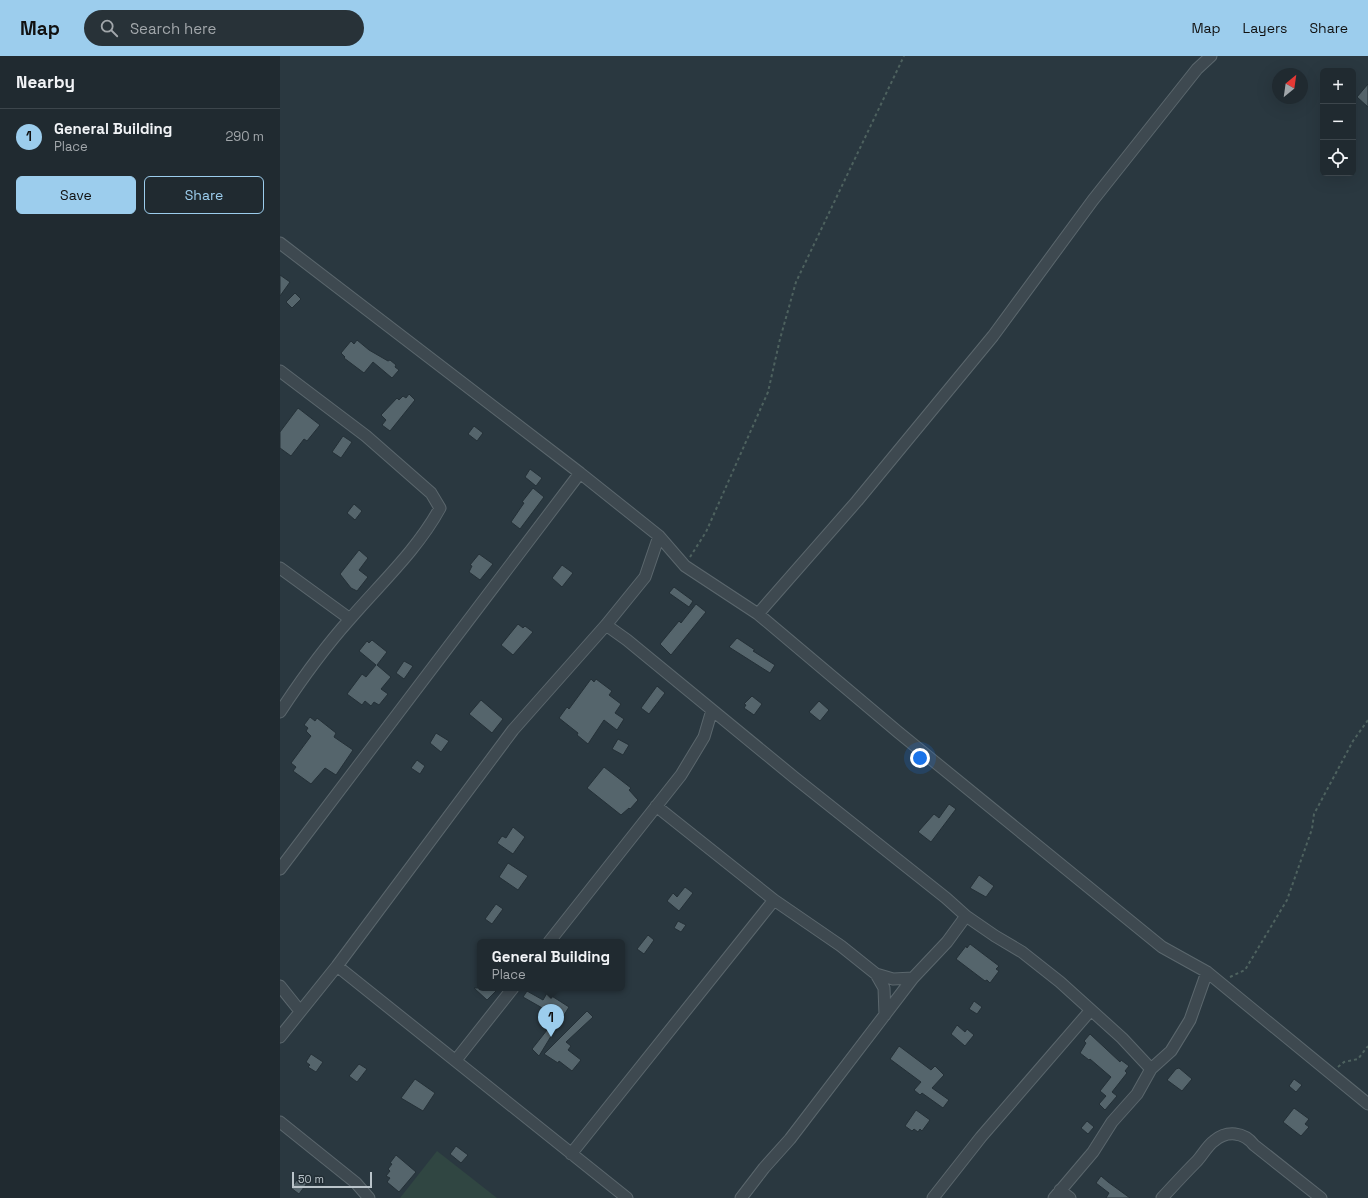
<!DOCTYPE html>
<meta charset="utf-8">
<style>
:root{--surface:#202a30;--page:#283238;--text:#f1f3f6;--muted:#a2a7ab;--line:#3d464c;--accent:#9ccded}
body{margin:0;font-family:"Space Grotesk",sans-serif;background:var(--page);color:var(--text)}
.controls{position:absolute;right:12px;top:12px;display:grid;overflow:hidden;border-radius:6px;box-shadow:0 4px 16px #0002}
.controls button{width:36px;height:36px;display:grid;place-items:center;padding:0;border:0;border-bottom:1px solid var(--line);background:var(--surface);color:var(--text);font:20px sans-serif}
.compass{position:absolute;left:992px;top:12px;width:36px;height:36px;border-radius:50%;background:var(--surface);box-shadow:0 4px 16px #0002;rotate:29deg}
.scale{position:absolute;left:12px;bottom:10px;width:80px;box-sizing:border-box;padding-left:4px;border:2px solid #bac4ca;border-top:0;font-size:11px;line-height:14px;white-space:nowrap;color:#bac4ca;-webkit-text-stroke:3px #222e35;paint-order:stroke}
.you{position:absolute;left:640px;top:702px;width:14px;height:14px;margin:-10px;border:3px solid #fff;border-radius:50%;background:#1a73e8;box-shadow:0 0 0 6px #1a73e833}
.badge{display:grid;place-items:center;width:26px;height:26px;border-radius:50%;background:var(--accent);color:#111;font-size:13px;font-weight:700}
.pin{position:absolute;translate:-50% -33px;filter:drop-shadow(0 1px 2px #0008)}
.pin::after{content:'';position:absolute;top:21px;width:14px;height:12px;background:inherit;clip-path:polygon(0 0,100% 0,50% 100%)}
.popup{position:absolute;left:197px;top:883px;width:148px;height:52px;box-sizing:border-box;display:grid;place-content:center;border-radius:6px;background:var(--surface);filter:drop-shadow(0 1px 3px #0005);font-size:13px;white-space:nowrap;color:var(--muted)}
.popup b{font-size:15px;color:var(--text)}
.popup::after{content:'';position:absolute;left:50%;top:100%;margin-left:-8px;border:8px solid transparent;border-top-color:var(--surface)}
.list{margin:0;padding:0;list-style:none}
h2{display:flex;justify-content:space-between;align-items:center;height:52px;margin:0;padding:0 16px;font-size:17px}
h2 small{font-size:13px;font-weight:400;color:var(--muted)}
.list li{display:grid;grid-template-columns:26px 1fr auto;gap:12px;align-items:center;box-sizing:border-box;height:56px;padding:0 16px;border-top:1px solid var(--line)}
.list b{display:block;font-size:15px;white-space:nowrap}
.list p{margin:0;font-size:13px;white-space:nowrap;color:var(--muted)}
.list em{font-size:13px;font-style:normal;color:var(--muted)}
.actions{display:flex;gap:8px;padding:12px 16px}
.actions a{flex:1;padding:9px 0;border:1px solid var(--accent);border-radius:6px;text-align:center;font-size:14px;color:var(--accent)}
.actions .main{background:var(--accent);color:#111}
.icon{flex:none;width:22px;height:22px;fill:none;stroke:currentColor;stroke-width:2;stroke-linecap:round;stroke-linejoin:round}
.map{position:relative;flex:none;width:1088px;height:1142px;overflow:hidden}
header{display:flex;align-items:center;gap:24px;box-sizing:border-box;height:56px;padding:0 20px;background:var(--accent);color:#111}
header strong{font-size:19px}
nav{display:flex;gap:22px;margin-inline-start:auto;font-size:14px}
.search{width:280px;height:36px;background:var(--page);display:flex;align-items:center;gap:10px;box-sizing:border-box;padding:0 14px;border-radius:22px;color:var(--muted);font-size:15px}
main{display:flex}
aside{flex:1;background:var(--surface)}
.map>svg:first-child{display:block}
.green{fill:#304642}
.building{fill:#55656c;stroke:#243037}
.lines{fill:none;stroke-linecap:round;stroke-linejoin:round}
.street-casing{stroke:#5b676d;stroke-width:13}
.path{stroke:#4e625f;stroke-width:2;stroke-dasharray:3 3;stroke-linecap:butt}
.street{stroke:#3e4950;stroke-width:11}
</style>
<header>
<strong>Map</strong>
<div class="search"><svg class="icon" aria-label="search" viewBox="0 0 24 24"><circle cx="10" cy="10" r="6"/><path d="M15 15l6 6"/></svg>Search here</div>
<nav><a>Map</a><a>Layers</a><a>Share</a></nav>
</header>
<main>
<aside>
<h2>Nearby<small></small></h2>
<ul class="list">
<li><span class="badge">1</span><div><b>General Building</b><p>Place</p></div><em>290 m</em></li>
</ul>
<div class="actions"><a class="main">Save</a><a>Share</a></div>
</aside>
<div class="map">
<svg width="1088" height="1142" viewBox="0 0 1088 1142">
<rect width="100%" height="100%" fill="#2a3840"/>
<path class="green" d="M157 1095 217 1142H120Z"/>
<path class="building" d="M1088 28V51L1077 41Z
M0 219 10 226 0 240Z
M15 237 21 243 12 252 6 246Z
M77 284 89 294 108 305 110 304 116 309 115 311 119 314 112 322 93 306 84 317 64 302 65 301 61 297 71 285 74 288Z
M129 338 135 344 110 375 102 369 106 364 101 359 117 342 119 344 123 340 126 342Z
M18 352 40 369 27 385 24 383 11 400 0 392V376Z
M194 370 203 377 197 385 188 378Z
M63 380 72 386 61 402 52 396Z
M250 413 262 422 256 430 245 421Z
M253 432 264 441 240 473 231 466 244 447 242 446Z
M74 448 82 455 75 464 67 457Z
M79 494 88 502 79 514 88 521 77 535 71 532 60 518Z
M199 498 213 508 200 524 189 516 192 510 190 509Z
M282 509 293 517 282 531 272 522Z
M394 531 413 545 409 551 389 537Z
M416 548 426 556 391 599 380 588 399 565 401 567Z
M238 568 243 572 245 570 253 576 233 599 221 589Z
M457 582 475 594 473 595 495 609 490 617 449 591Z
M92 584 107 596 97 609 111 621 101 633 108 638 99 649 94 646 91 650 85 645 82 649 67 638 82 618 86 621 96 609 79 595 87 585 89 587Z
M124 605 133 610 124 623 116 617Z
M311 623 314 626 316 623 332 635 329 639 341 648 335 657 344 663 337 674 324 664 308 688 297 679 298 677 279 662 287 651 289 653Z
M377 630 385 637 369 658 361 652Z
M472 640 482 648 474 659 464 652 466 649 464 648Z
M201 644 223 663 212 677 189 658Z
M539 645 549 654 540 665 529 656Z
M30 661 35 665 37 662 56 677 54 681 73 694 56 719 45 712 31 728 13 715 16 711 11 707 31 680 26 675 28 672 24 669Z
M156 677 169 685 161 696 150 687Z
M338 683 349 689 343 699 332 693Z
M137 704 145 710 140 718 131 712Z
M324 711 351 732 349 734 358 744 350 753 349 752 341 759 307 732Z
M669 748 676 753 651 786 638 776 654 758 659 762Z
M233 771 245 781 233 798 217 787 222 780 226 782Z
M228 807 248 820 238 834 219 821Z
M699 819 714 830 706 841 690 832Z
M405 831 413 837 399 855 387 845 393 837 397 841Z
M216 848 223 853 212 868 205 863Z
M398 865 406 869 401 876 394 872Z
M368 879 374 884 364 898 357 893Z
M690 888 719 910 716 913 719 915 710 927 707 924 705 925 676 903 686 890 687 892Z
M194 932H219L207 944Z
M247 935 263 944 267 937 289 951 279 967 262 956 264 953 243 941Z
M694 945 702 951 697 958 689 953Z
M307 955 313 961 286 986 291 990 288 994 301 1004 292 1015 279 1005 278 1007 264 998Z
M271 969 276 972 259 1000 252 993Z
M677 969 685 976 687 973 694 979 685 990 671 978Z
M810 978 840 1006 841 1004 849 1010 845 1015 847 1017 832 1036 837 1040 825 1054 819 1048 826 1040 820 1035 831 1021 810 1003 809 1004 800 997 806 987 804 985Z
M619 990 651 1014 655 1010 664 1019 652 1032 669 1044 663 1052 642 1037 640 1039 634 1034 641 1026 610 1003Z
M31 998 43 1006 36 1016 28 1011 30 1009 26 1006Z
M79 1008 87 1013 77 1026 69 1020Z
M899 1012 912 1023 902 1035 887 1024 896 1013Z
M135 1023 155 1037 143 1055 121 1042Z
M1014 1023 1022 1029 1016 1036 1009 1030Z
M1014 1052 1029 1063 1025 1068 1029 1071 1021 1080 1003 1066Z
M636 1054 650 1064 642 1075 640 1073 638 1076 634 1073 632 1075 625 1070Z
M807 1065 814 1071 808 1078 801 1072Z
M176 1090 188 1099 181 1107 170 1098Z
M116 1099 136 1116 119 1136 107 1126 110 1122 106 1120 110 1115 108 1113 112 1108 110 1107Z
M22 1117 30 1123 19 1138 11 1132Z
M821 1120 828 1126 850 1142H826L829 1137 816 1127Z"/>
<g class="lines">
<defs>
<path id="street" d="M0 187 300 417 0 813
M0 315 86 380 151 437 160 452C137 494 101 527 70 563 44 592 21 624 0 656
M300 417 379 480 405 510 478 558 618 676 882 891 927 916 1088 1048
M0 512 70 563
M478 558 577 445 713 280 813 144 917 13 931 0
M326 569 347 584 515 722 666 842 686 860 715 880 742 896 780 926 842 982 871 1013
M376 750 494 844 561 890 596 918 613 923 633 922
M269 886 401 719 424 681 432 654
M57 910 347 1142
M596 918 604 932 605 959
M0 930 20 955
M0 981 57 910 233 674 326 569 365 521 379 480
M176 1004 233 932
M0 1066 76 1127 89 1142
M291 1098 494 844
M780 1134 790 1142
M461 1142 484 1112 510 1083 633 922 667 886 686 860
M653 1142 701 1081 810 955
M774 1142 813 1096 832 1066 857 1038 871 1013 891 995 910 964 927 916
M882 1142C893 1130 904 1118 916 1106 922 1100 927 1090 934 1085 947 1074 964 1076 974 1089L1041 1142"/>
</defs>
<use href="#street" class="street-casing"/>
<path class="path" d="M410 501 426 476 488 336 500 283 516 226 624 0
M950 921 965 914 1007 844 1032 773 1034 758 1073 685 1088 664
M1058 1011 1064 1006 1078 1003 1088 990"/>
<use href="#street" class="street"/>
</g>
</svg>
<div class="controls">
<button>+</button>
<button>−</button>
<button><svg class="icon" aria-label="locate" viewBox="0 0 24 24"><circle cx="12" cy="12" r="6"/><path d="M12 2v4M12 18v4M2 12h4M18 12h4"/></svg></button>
</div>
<svg class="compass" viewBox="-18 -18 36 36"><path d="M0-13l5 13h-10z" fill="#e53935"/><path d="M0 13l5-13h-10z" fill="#a2a7ab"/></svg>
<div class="scale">50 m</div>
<div class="you"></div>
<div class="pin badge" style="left:271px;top:981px">1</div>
<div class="popup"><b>General Building</b>Place</div>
</div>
</main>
